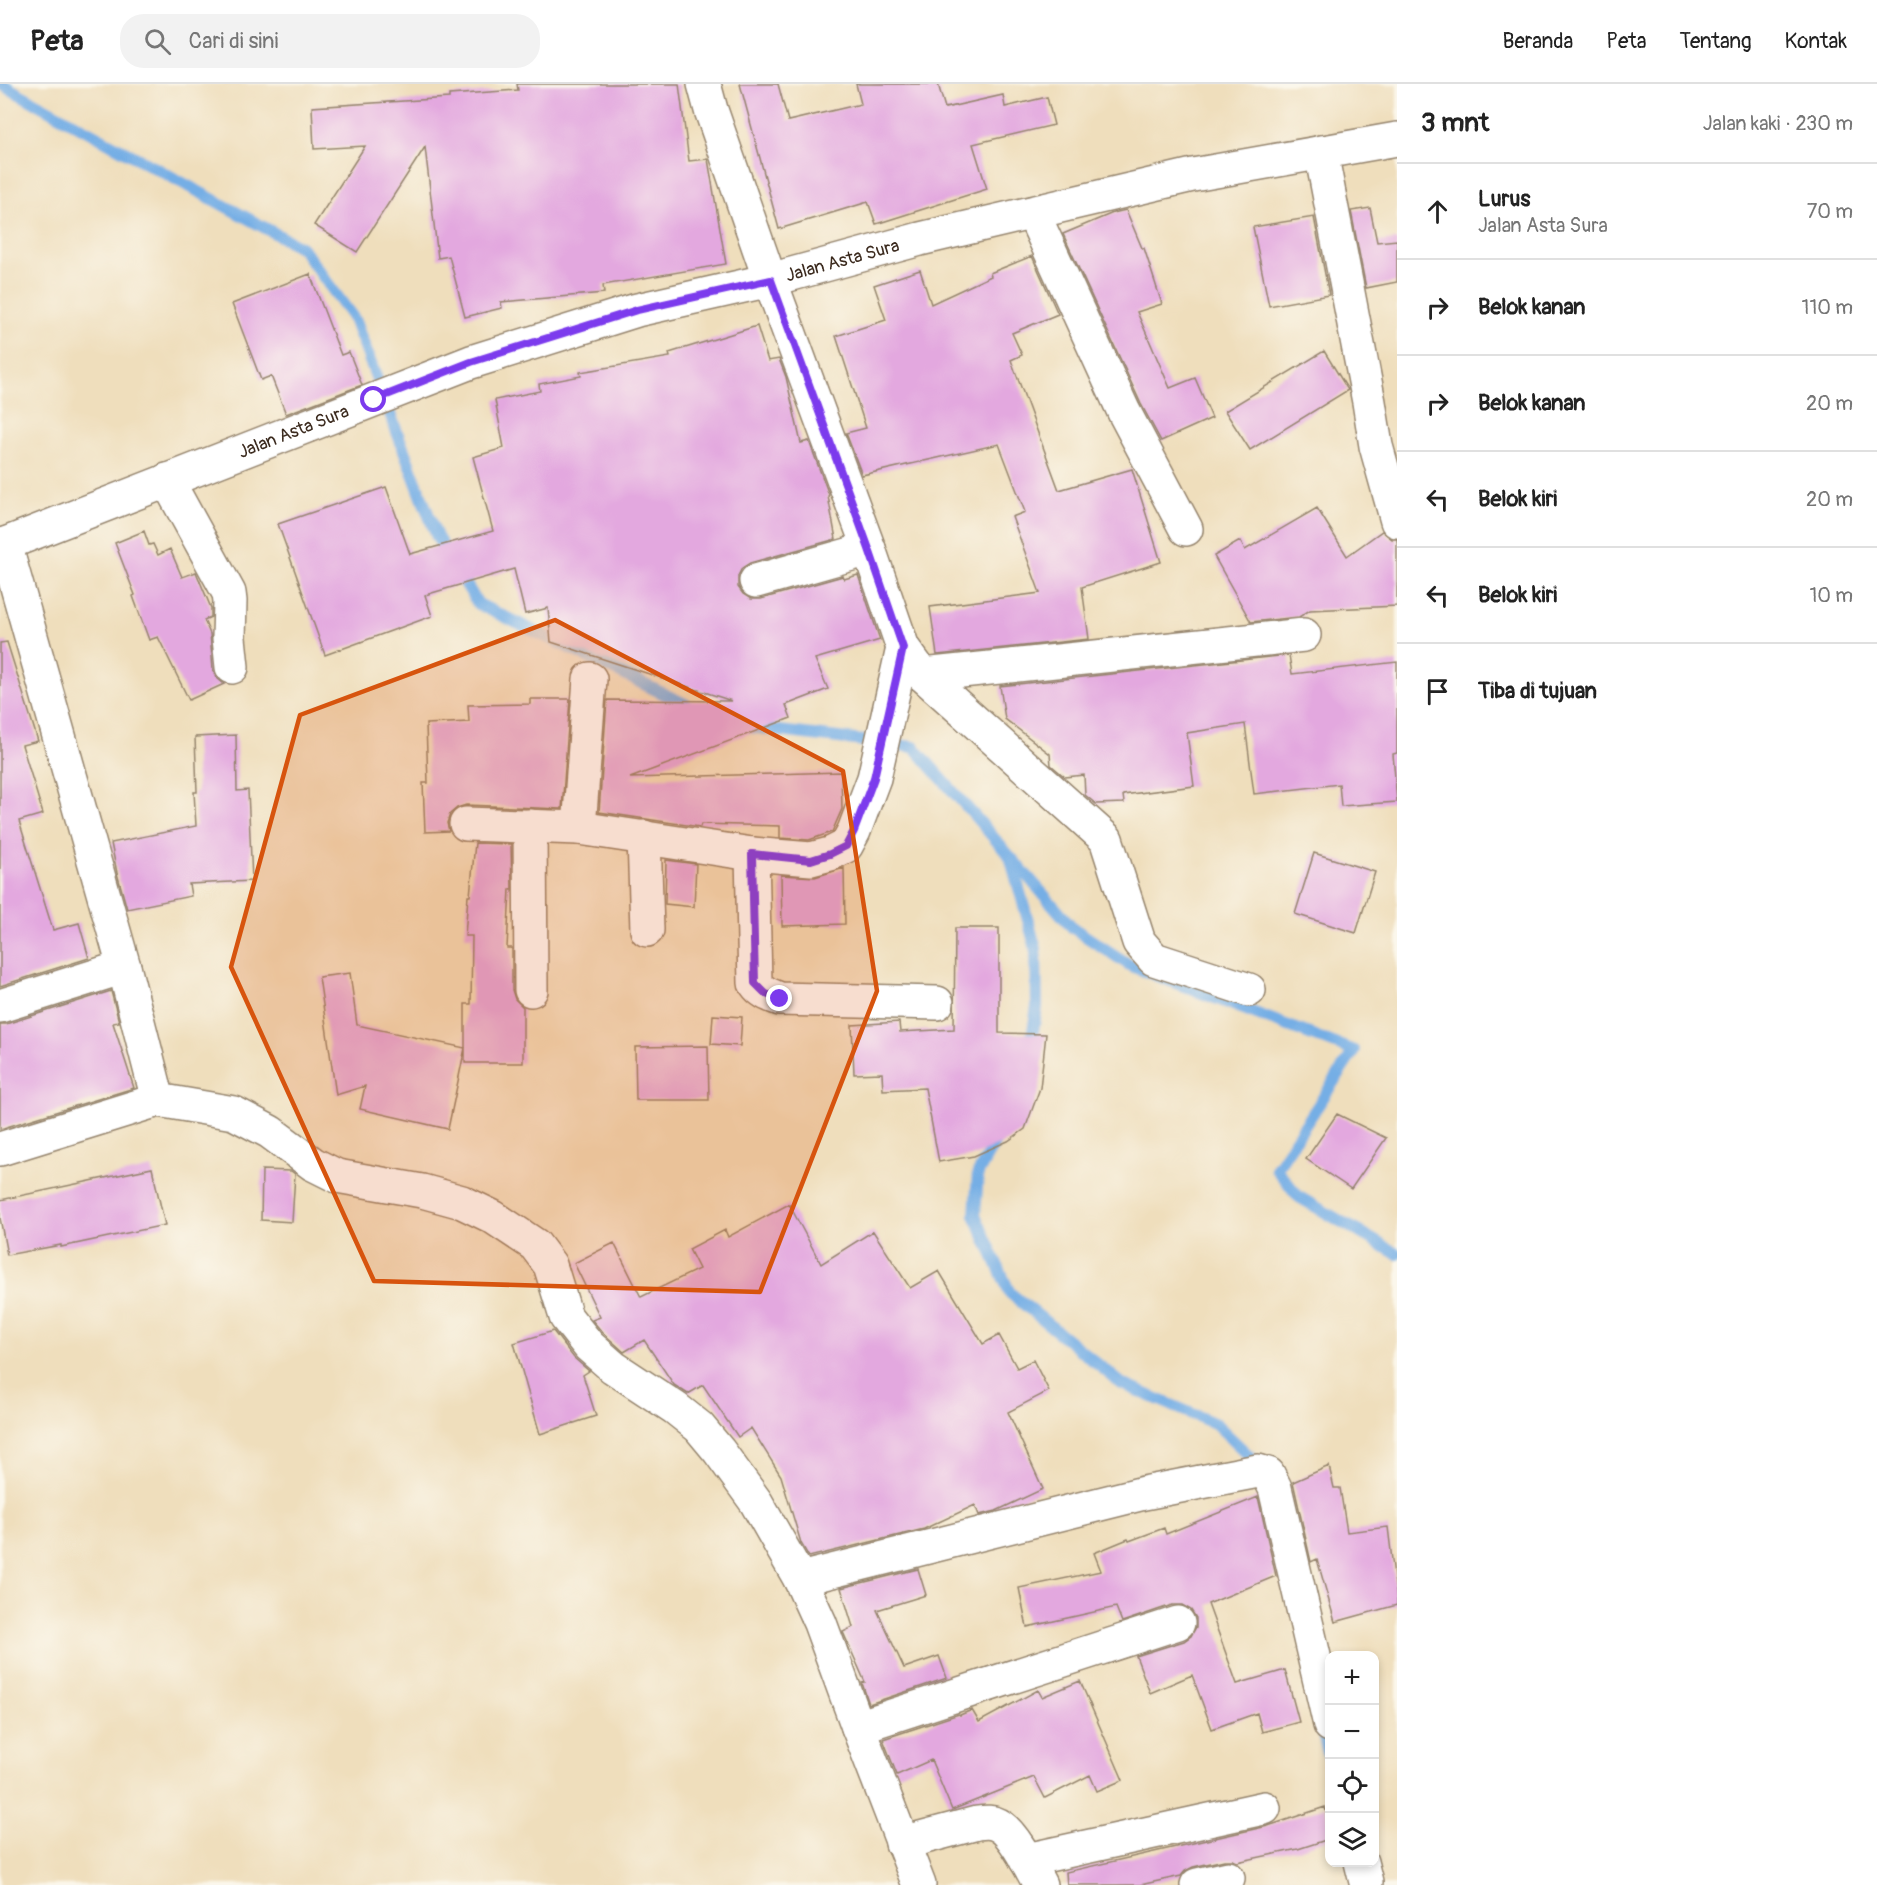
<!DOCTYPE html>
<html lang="id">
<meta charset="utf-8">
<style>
:root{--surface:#fff;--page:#f2f2f2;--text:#222;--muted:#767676;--line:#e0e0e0}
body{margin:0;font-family:Pangolin,sans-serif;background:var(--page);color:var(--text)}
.controls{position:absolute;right:18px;bottom:18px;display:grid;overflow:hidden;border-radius:12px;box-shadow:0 3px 9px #0003}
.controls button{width:54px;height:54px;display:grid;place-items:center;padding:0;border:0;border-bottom:2px solid var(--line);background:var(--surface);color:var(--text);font:30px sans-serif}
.stop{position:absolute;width:18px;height:18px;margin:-14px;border:4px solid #7c3aed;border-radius:50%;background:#fff}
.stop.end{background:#7c3aed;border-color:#fff;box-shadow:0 2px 6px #0008}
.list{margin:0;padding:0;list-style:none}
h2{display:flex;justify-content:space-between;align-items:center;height:78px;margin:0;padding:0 24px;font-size:26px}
h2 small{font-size:20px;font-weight:400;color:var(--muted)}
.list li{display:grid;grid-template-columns:39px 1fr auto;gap:18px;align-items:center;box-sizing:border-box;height:96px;padding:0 24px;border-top:2px solid var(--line)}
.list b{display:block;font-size:22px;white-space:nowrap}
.list p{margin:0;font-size:20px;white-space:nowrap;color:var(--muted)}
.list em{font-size:20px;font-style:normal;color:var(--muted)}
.icon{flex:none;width:33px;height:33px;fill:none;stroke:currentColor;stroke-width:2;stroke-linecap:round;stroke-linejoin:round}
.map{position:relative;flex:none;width:1397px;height:1801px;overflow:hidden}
header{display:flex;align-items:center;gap:36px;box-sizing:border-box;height:84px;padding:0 30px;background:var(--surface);border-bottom:2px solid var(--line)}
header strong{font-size:28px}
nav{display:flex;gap:33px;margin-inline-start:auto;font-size:21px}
.search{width:420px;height:54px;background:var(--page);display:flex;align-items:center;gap:15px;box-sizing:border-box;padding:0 21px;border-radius:24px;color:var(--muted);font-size:22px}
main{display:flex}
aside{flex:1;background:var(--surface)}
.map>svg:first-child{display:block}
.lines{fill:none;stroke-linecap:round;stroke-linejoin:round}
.stream{stroke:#75aee5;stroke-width:12}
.building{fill:#e3a8df}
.minor-casing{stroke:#95846d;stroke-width:36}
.minor{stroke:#fff;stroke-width:33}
.route{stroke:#7c3aed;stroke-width:8}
.marked{fill:#d7540e;fill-opacity:0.2;stroke:#d7540e;stroke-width:4.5;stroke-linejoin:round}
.labels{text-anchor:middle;stroke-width:5;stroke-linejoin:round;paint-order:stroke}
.street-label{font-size:18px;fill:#3b2a1e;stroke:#fbf7ec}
</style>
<header>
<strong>Peta</strong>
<div class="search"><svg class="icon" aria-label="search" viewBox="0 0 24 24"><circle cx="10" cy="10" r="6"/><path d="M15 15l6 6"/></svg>Cari di sini</div>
<nav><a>Beranda</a><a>Peta</a><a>Tentang</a><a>Kontak</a></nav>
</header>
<main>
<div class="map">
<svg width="1397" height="1801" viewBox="0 0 1397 1801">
<rect width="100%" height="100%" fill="#fbf7ec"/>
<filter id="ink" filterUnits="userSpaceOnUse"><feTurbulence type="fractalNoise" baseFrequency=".0167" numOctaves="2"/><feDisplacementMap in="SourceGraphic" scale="12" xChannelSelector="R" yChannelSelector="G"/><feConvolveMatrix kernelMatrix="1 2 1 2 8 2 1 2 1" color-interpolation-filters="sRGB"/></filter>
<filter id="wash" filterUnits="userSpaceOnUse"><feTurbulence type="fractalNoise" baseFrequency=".008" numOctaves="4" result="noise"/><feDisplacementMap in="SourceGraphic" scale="24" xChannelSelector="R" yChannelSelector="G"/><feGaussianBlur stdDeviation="1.35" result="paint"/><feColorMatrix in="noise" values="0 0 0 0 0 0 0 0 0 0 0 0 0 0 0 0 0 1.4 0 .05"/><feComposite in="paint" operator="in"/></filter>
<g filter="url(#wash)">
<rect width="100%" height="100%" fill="#efdebc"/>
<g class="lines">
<path class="stream" d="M1 0 302 164 354 235 437 453 478 520 691 623
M746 643 914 663 1073 844 1131 882 1354 967 1276 1085 1299 1113 1397 1170
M1011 776 1036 865 1037 923 1030 965
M999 1050 978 1089 975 1131 1010 1209 1122 1300 1216 1340 1258 1380 1259 1385
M1321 1641 1330 1676"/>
</g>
<g id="blocks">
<path class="building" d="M517 0H679L689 77 708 75 726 180 603 201 604 209 501 218 502 224 465 233 449 172 438 174 425 63 357 168 314 141 365 62 314 65 312 23 449 14V11L518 6Z
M740 0H778L788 37 861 20 856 0H938L945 24 1003 11 1005 23 1047 13 1054 41 973 60 987 105 876 140 868 118 779 145Z
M1370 124 1377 158 1397 156V198L1366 204 1351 127Z
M1126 126 1142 164H1144L1162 220 1137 228 1170 304 1195 294 1212 334 1161 357 1141 320 1063 150 1113 129Z
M1314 133 1329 211 1269 222 1253 143Z
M1032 172 1058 230 1012 249 1022 271 1011 276 1059 406 1132 385 1161 478 1082 503 1089 555 937 571 930 523 1040 509 1012 433 1025 428 999 360 862 391 846 349 866 344 836 252 886 236 874 201 920 186 931 220 991 192 990 189Z
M310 190 341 271 349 268 362 301 286 330 271 292 261 296 232 220Z
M757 242 768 277 779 275 786 293 801 359 809 357 829 411 828 412 836 455 750 479 742 484 738 492V503L743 510 751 515H761L843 492 844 495 858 491 880 556 815 575 828 605 786 621 791 634 630 694 841 688 842 725 832 748 809 756 780 754V742L701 740 700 743 599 728 607 616 732 617 551 558 548 524 525 530 514 485 425 511 432 532 325 571 278 440 386 403 410 470 493 447 473 373 504 364 495 316 540 307 539 300 581 292 580 288 670 273 669 269Z
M1324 267 1348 306 1250 366 1225 327Z
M1317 424 1347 472 1382 447 1392 455H1397V522L1310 526 1299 533 1251 538 1214 472 1240 457 1245 466Z
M144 447 149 461 153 460 158 471 170 465 182 493 196 488 211 524V533L204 536 210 550 213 585 217 594 224 600 189 616 158 553 149 556 133 512 135 511 115 459Z
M7 558 38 657 22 661 43 730 19 737 53 846 79 839 89 874 0 902V559Z
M1289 571 1292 590 1397 578V669L1393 670 1397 718 1341 722 1339 700 1254 710 1245 640 1187 649 1194 702 1123 711 1124 719 1096 720 1085 711 1084 691 1065 693 1051 681 1050 670 1005 635 1000 602Z
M530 615H570L562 725 466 721 457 724 450 730 447 739 449 747 425 748 423 699H428L426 640 469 638 468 621 530 620Z
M236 651 237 707 248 706 252 797 189 800 191 812 127 825 117 789 111 759 196 742 194 708H197L195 653Z
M475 759 511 760 512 805H510L507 864H512V906L515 915 523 923V979H465V920H471L472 852H465L468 812H470Z
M1314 769 1375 788 1356 849 1295 830Z
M666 776 696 780 694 823 665 820Z
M844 784 845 840 782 842 781 791 815 793Z
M955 844H999V949L1046 950 1040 1004 1025 1045 1008 1057 974 1072 939 1078 925 1004 883 1006 882 989 854 990 852 941 899 938 900 948 954 945Z
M350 889 357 941 465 964 448 1045 360 1025 365 1002 336 1011 319 893Z
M111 907 119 938 113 939 134 1004 0 1045V940H6Z
M713 931 742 933 740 962 711 960Z
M708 962 709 1016H636L635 963Z
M1337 1030 1386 1054 1351 1105 1306 1075Z
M152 1084 165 1141 61 1163V1161L7 1171 0 1134V1116Z
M262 1086 291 1087 295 1090 292 1138 261 1136Z
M789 1120 821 1180 873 1147 910 1204 939 1187 983 1260 999 1251 1017 1284 1033 1276 1049 1307 1008 1328 1043 1405 996 1427 979 1431 975 1421 924 1445 809 1473 801 1459 781 1392 751 1344 738 1353 703 1301 688 1310 674 1301 644 1256 624 1268 603 1249 592 1236 600 1233 574 1179 614 1159 641 1213 699 1185 689 1165 725 1146 728 1153Z
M553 1247 574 1274 589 1287 583 1291 596 1332 540 1350 514 1259Z
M1329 1382 1334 1404H1340L1347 1448 1388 1443 1397 1517V1521L1335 1538 1317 1475 1311 1478 1293 1398Z
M1258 1413 1276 1492 1208 1520 1237 1600 1285 1586 1299 1638 1262 1648 1257 1629 1212 1645 1192 1591 1150 1609 1136 1572 1184 1557 1191 1552 1196 1543V1534L1191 1526 1182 1521H1172L1122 1538 1116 1523 1027 1543 1019 1504 1101 1487 1094 1469 1128 1455 1129 1457 1164 1444 1166 1450Z
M918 1485 926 1511 877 1526 904 1584 939 1572 947 1594 869 1620 862 1599 865 1598 843 1548 853 1543 841 1504Z
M1080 1597 1123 1696 1097 1707 1090 1691 1045 1714 1034 1693 952 1726 931 1676 897 1691 883 1655 959 1630 960 1631 972 1626 979 1638 1038 1606 1042 1613Z
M1325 1723 1329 1739V1755L1298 1765 1237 1778 1233 1776H1224L1193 1783 1185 1787 1181 1792 1140 1801H1067L1066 1788 1268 1742Z"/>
</g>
</g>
<g filter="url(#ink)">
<use href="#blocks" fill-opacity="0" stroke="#95846d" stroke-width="1.5"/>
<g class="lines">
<defs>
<g id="minor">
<path d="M704 0 711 26 770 196 869 465 903 564 923 591 1106 755 1139 858 1154 875 1249 906"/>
<path d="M1321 68 1369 318 1376 362 1397 437"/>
<path d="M1033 129 1124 328 1186 445"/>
<path d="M167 396 229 509 230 517 229 554 232 583"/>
<path d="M5 460 124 883 158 1016 234 1029 270 1048 313 1080 337 1092 422 1107 462 1118 493 1133 535 1161 550 1181 566 1233 589 1262 613 1283 675 1324 699 1343 719 1367 756 1418 800 1495 820 1539 858 1643 919 1801"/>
<path id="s1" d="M0 462 471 278 637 226 770 196 920 155 1193 91 1397 55"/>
<path d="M756 497 869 465"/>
<path d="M923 591 1304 551"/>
<path d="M466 740 579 744 752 770 811 775 830 770 846 762 854 747 874 694 903 564"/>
<path d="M530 742 531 906"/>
<path d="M579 744 590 595"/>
<path d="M644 753 647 846"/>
<path d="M752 770 755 899C761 908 769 911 780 915L937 919"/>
<path d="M0 922 124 883"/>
<path d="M0 1065 158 1016"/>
<path d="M800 1495 1144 1409 1258 1387 1268 1390 1275 1404 1330 1641"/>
<path d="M858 1643 1178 1539"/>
<path d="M902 1759 977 1739C985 1738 993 1737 1000 1742 1014 1750 1032 1786 1040 1801"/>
<path d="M1026 1776 1264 1724"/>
<path d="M1361 1778 1366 1798"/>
<path d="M1197 1801 1228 1794"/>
</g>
</defs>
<use href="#minor" class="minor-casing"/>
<use href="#minor" class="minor"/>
</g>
</g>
<g class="lines" filter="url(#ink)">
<path class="route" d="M374 316 471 278 637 226 771 196 869 465 903 564 874 694 854 747 846 762 830 770 811 776 752 770 755 899 766 910 780 915"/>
</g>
<path class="marked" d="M555 536 843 687 877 907 760 1208 374 1197 231 883 300 631Z"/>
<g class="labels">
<g class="street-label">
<text dy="6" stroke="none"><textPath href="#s1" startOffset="891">Jalan Asta Sura</textPath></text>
<text dy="6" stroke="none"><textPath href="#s1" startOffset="315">Jalan Asta Sura</textPath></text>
</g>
</g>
</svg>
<div class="controls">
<button>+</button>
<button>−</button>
<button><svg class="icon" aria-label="locate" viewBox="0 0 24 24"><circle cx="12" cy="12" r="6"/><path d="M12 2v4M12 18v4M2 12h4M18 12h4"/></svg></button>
<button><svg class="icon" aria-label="layers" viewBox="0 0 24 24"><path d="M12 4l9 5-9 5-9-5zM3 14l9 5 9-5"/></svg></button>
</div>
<div class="stop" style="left:374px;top:316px"></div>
<div class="stop end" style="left:780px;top:915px"></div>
</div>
<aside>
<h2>3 mnt<small>Jalan kaki · 230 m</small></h2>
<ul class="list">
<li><svg class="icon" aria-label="ahead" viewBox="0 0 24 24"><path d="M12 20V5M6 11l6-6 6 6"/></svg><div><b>Lurus</b><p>Jalan Asta Sura</p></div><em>70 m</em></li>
<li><svg class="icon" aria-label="right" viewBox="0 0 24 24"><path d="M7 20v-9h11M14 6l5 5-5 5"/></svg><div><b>Belok kanan</b></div><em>110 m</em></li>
<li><svg class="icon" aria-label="right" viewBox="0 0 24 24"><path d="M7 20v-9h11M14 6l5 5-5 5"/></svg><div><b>Belok kanan</b></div><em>20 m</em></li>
<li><svg class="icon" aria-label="left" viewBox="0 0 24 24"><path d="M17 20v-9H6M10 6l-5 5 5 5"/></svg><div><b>Belok kiri</b></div><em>20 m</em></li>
<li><svg class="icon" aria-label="left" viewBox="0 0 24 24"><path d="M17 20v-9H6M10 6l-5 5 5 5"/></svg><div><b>Belok kiri</b></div><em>10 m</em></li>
<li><svg class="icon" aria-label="arrive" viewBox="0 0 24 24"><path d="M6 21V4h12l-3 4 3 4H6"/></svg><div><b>Tiba di tujuan</b></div></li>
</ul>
</aside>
</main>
